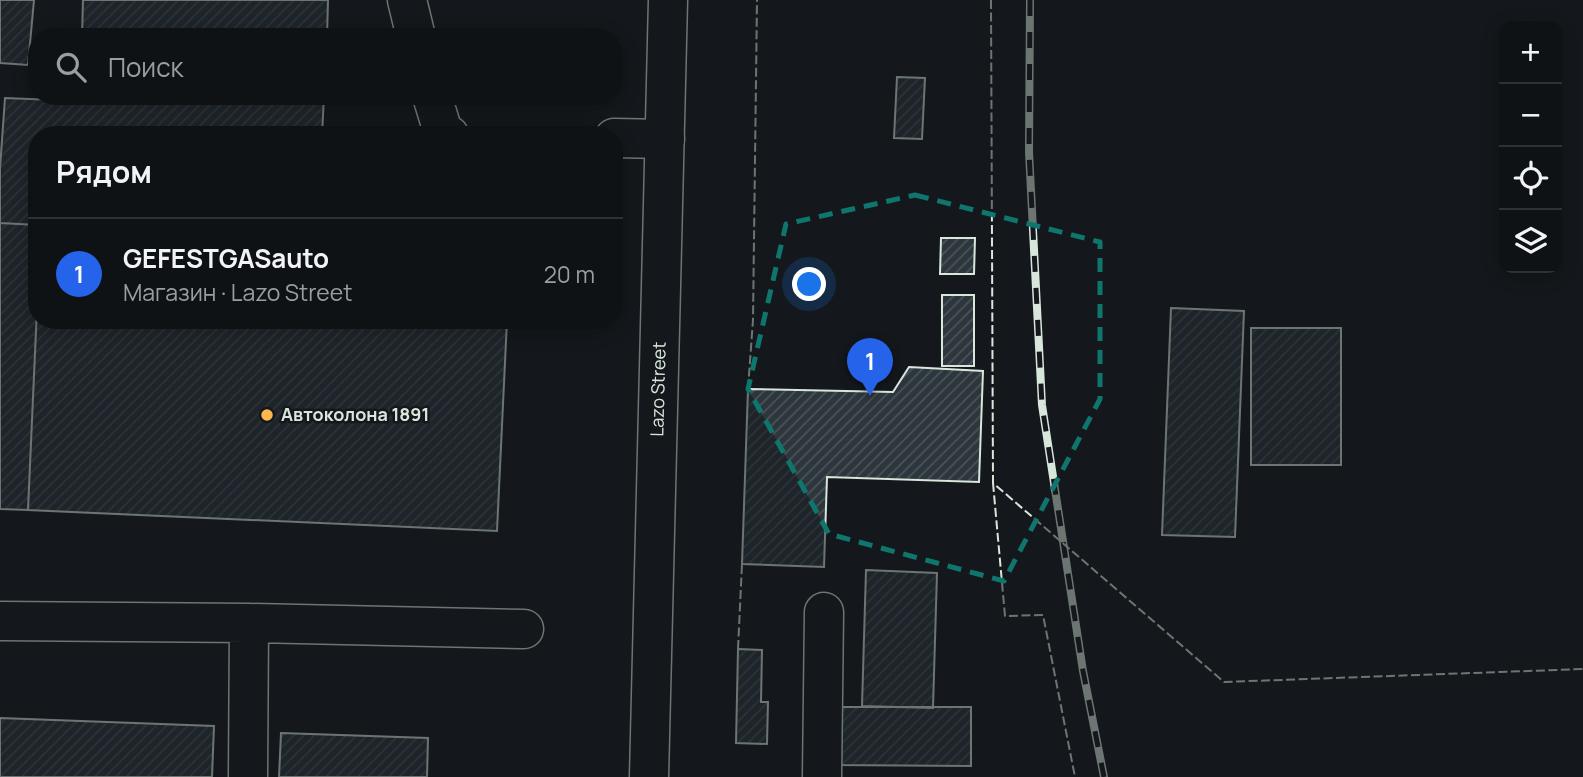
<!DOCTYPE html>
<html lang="ru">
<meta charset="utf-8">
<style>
:root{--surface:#0f1215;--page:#181b1e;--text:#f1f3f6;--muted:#9b9ea0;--line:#2f3234;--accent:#2563eb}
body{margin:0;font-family:Manrope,sans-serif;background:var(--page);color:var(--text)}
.controls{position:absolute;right:21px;top:21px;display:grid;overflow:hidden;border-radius:14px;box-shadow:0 4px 18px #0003}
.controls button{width:63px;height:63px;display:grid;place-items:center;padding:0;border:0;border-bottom:2px solid var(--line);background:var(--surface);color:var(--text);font:35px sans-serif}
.you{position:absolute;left:810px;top:285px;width:24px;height:24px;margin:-18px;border:5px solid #fff;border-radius:50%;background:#1a73e8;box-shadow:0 0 0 10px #1a73e833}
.badge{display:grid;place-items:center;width:46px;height:46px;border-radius:50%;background:var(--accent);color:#fff;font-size:23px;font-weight:700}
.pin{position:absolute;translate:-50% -58px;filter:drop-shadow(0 2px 4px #0008)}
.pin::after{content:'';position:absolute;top:37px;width:24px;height:21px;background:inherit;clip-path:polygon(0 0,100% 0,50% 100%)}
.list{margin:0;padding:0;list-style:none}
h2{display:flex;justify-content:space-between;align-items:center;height:91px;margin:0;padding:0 28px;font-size:30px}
h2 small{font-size:23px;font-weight:400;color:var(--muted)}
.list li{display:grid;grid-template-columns:46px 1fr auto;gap:21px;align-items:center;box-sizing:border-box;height:112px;padding:0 28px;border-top:2px solid var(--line)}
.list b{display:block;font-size:26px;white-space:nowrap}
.list p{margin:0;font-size:23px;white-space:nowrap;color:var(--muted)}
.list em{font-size:23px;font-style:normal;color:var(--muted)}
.icon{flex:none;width:38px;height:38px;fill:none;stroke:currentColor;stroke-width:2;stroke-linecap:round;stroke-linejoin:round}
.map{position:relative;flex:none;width:1583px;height:777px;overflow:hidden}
.search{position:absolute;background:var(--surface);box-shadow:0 4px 18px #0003;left:28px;top:28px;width:595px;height:77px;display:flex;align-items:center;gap:18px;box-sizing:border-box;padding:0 24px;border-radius:28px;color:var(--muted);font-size:26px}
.panel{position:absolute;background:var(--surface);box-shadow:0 4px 18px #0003;left:28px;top:126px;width:595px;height:203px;border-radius:28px}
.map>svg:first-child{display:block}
.building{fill:url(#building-hatch);stroke:#d8e6dc;stroke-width:2}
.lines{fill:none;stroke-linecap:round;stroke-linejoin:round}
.minor-casing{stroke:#d8e6dc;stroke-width:41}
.major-casing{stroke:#d8e6dc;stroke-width:41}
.minor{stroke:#14181c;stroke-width:38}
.major{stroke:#14181c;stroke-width:38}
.rail-casing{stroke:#d8e6dc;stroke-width:8}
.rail{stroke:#14181c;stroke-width:5;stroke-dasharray:16;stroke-linecap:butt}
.fence{stroke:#d8e6dc;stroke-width:2;stroke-dasharray:9 3.5;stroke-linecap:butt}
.marked{fill:none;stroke:#0f766e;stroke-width:5;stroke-dasharray:14 9;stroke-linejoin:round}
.poi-dot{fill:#ffb74d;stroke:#14181c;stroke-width:2.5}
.labels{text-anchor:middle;stroke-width:5;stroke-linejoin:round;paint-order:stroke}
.street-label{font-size:18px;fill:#d8e6dc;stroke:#14181c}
.poi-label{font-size:18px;font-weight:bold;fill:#d8e6dc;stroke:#14181c;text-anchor:start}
</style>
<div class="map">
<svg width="1583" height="777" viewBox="0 0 1583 777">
<defs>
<pattern id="building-hatch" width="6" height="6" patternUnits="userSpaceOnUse" patternTransform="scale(1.75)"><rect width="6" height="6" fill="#2c363c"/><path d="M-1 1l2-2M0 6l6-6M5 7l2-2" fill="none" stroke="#4a5358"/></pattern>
</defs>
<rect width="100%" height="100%" fill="#14181c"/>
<path class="building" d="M0 0H34L28 65 0 63Z
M83 0H328L327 37H82Z
M897 77 925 78 922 139 894 138Z
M79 96H324L322 135H37V225L0 223V168L5 98 79 101Z
M0 223 37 225V308L28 510 0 509Z
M941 238H975L974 274H940Z
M942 295H974V366H942Z
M37 308V320H507L497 531 28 510Z
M1171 308 1244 311 1235 537 1162 535Z
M1251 328H1341V465H1251Z
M909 367 983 371 979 482 827 477 824 567 742 564 748 389 893 392Z
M866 570 937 573 933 708 862 706Z
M738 649 762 650 761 702H768L767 744 736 743Z
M834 707H971V766L834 765Z
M0 718 214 726 212 777H0Z
M281 733 428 738 427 777H279Z"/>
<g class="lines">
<defs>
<path id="minor" d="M407 0 416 37
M432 96 443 132 449 135
M614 138 665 139
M0 621 249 623 524 629
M248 777 249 623
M822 777 824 612"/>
<g id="major">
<path id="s1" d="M649 777 668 0"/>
</g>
</defs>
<use href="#minor" class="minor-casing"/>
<use href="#major" class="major-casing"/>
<use href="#minor" class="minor"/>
<use href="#major" class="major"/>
<defs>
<path id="rail" d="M1030 0 1029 152 1042 405 1083 671 1104 777"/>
</defs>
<use href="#rail" class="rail-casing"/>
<use href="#rail" class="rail"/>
<path class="fence" d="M991 0 993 483 1224 682 1583 669
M748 389 753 320 757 0
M993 483 1005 616 1043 615 1075 777
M738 649 742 564"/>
</g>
<path d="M0 0H1583V777H0ZM915 195 1100 242V399L1004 581 829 534 748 389 786 224Z" fill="#14181c" fill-opacity=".55" fill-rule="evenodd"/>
<path class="marked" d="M915 195 1100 242V399L1004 581 829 534 748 389 786 224Z"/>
<circle class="poi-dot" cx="267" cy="415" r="7"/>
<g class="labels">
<g class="street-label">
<text dy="6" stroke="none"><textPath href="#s1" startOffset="388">Lazo Street</textPath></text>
</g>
<g class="poi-label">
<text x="281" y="421">Автоколона 1891</text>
</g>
</g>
</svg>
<div class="controls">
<button>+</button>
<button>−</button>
<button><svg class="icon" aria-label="locate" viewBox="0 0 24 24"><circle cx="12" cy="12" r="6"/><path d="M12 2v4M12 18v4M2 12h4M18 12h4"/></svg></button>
<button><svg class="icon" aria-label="layers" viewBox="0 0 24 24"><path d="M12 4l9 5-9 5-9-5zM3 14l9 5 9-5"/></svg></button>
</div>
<div class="you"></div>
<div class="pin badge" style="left:870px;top:396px">1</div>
<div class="search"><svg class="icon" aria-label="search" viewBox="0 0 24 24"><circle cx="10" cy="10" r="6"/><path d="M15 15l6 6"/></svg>Поиск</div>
<section class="panel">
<h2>Рядом<small></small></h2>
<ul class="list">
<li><span class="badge">1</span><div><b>GEFESTGASauto</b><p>Магазин · Lazo Street</p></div><em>20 m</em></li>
</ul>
</section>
</div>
